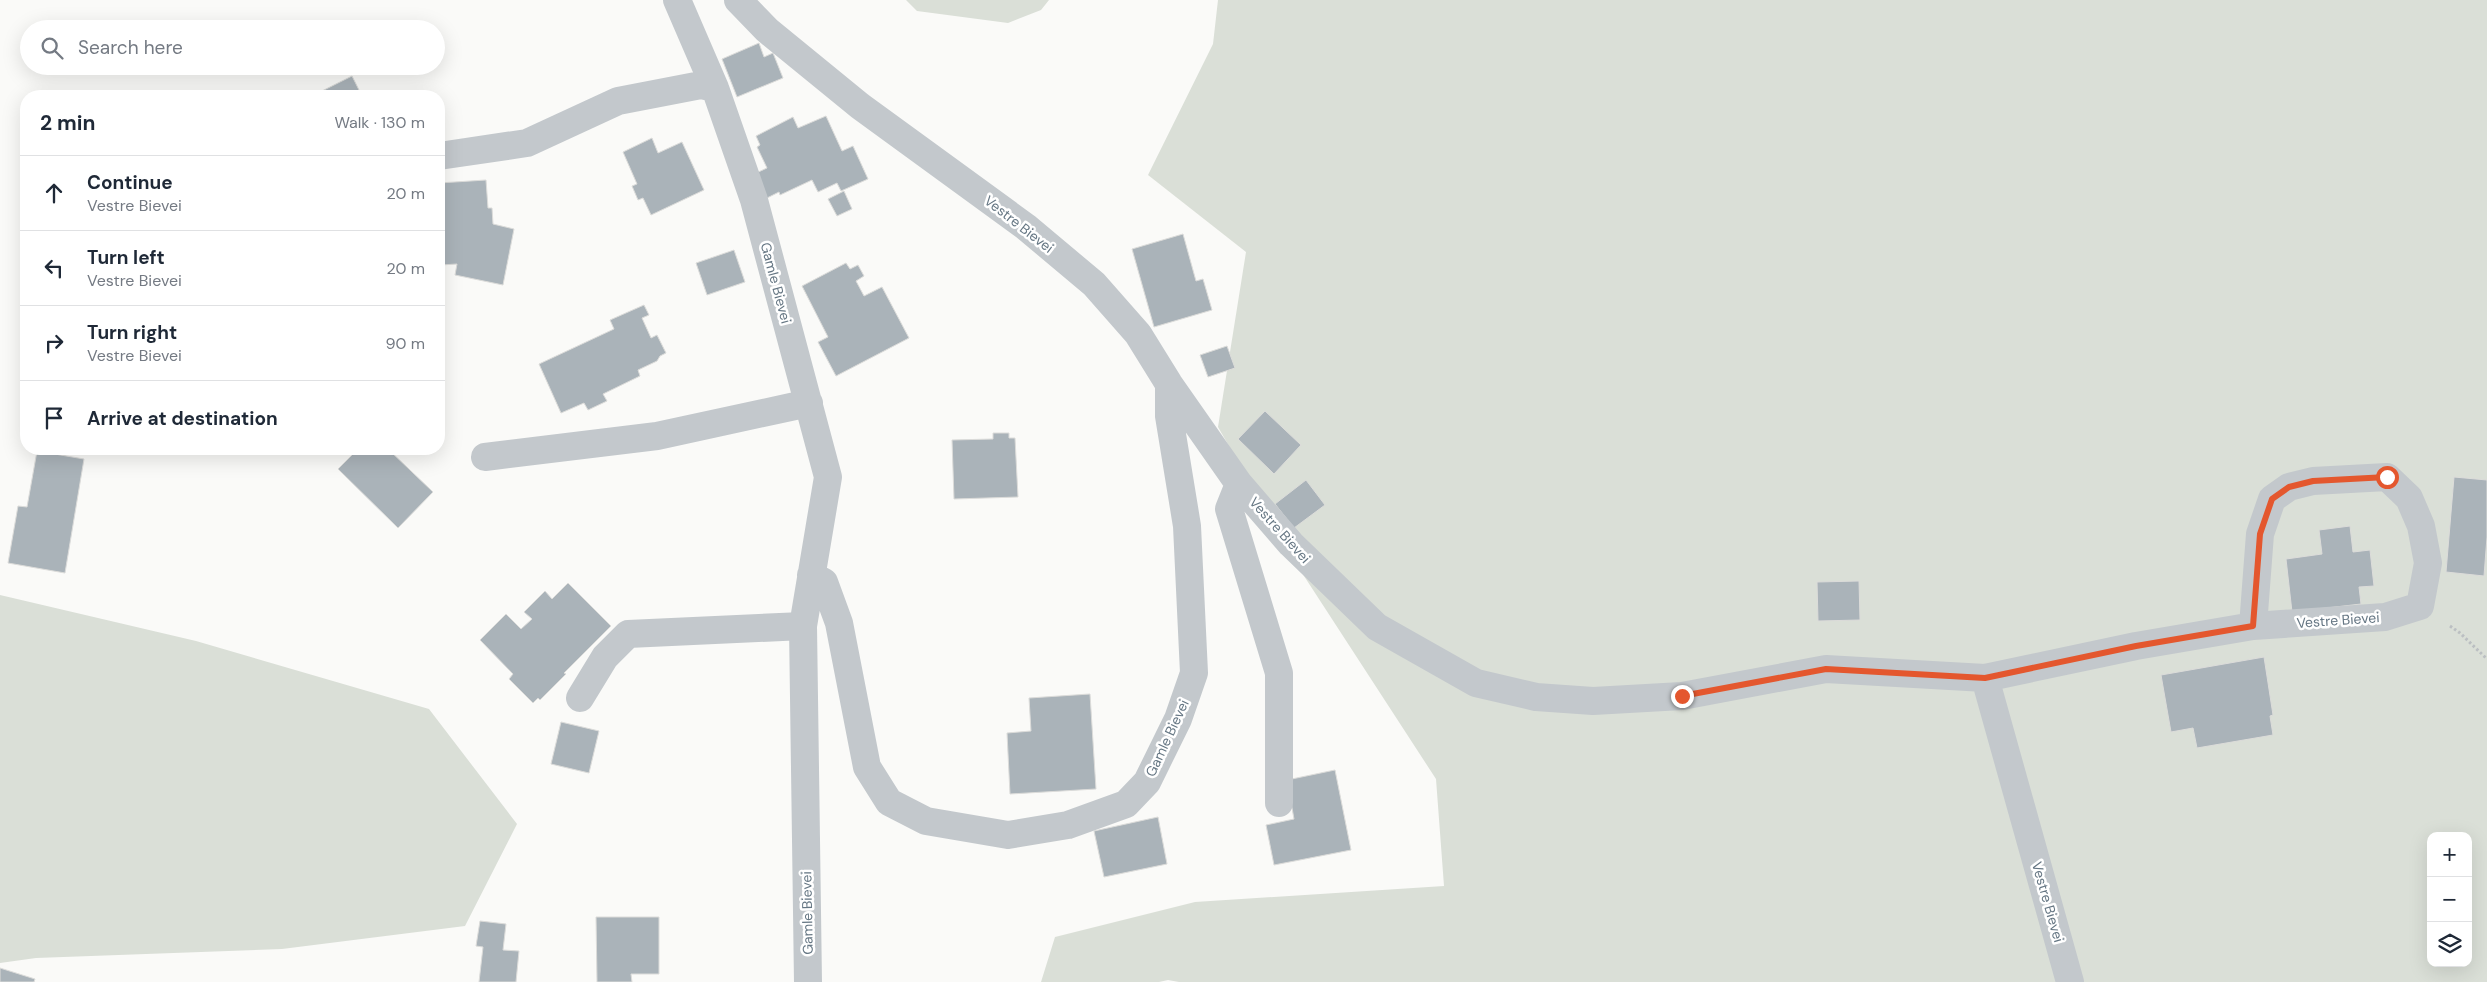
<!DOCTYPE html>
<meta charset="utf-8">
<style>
:root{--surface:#fff;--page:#f2f2f3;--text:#1f2937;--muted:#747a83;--line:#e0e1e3}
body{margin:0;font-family:"DM Sans",sans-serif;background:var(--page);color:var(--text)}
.controls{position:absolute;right:15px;bottom:15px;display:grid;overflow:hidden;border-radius:10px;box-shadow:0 5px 20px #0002}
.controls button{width:45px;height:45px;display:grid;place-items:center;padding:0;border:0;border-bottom:1px solid var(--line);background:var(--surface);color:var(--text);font:25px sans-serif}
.stop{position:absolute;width:15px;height:15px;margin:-11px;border:4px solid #e4572e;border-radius:50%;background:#fff}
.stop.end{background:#e4572e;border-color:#fff;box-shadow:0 1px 5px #0008}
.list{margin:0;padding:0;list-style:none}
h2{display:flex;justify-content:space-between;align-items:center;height:65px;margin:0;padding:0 20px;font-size:21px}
h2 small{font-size:16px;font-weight:400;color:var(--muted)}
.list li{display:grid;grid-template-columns:32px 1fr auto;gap:15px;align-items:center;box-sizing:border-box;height:75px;padding:0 20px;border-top:1px solid var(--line)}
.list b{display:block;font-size:19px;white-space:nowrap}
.list p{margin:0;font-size:16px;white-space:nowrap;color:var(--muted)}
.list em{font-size:16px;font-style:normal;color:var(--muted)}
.icon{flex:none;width:28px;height:28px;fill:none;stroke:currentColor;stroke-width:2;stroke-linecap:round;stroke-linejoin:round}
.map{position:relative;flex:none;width:2487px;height:982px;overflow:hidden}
.search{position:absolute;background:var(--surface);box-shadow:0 5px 20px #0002;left:20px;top:20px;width:425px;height:55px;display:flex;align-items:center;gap:12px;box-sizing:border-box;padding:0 18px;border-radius:28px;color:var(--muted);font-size:19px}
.panel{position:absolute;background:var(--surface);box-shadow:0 5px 20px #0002;left:20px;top:90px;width:425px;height:365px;border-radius:20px}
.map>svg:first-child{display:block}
.green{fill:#dadfd7;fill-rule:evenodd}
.building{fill:#aab3b9;stroke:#dcdcda}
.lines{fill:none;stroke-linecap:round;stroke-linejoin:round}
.path{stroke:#bbbfc2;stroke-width:3;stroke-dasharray:2.5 2.5;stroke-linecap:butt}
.minor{stroke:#c3c8cc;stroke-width:28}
.route{stroke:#e4572e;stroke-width:6}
.labels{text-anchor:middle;stroke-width:5;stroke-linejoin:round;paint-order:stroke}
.street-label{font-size:14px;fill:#657683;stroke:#fff}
</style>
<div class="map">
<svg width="2487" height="982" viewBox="0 0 2487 982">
<rect width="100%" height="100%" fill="#fafaf8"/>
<path class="green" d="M906 0H1049L1041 10 1008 23 917 11Z
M1218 0H2487V982H1179L1168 980 1159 982H1041L1055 937 1195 902 1444 886 1436 779 1304 576 1218 427 1246 252 1148 175 1213 44ZM2431 836H2468V963H2431Z
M0 595 196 641 429 709 517 824 465 926 282 949 36 958 0 963Z"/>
<path class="building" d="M759 43 764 57 773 53 783 78 737 97 722 59Z
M352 76 362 96H319L318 93Z
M826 116 842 151 853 146 868 179 841 191 837 183 818 192 812 180 780 195 779 192 765 199 754 174 767 168 757 147 760 145 756 136 793 117 798 128Z
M652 138 658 153 682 142 704 190 651 215 643 198 638 200 632 186 637 184 623 152Z
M486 180 488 208H492L493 224 514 229 503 285 455 275 457 264 440 265 439 183Z
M844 191 852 209 837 216 828 199Z
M1183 234 1196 281 1203 279 1212 310 1154 327 1132 249Z
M734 250 745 282 707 295 696 263Z
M846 263 850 269 858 265 864 276 856 281 864 296 882 287 909 338 836 376 818 342 828 337 802 286Z
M644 305 649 315 642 318 651 338 657 335 666 353 660 356 657 361 638 370 640 376 603 394 607 401 588 410 584 403 561 413 539 364 614 329 610 320Z
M1227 346 1235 368 1208 377 1200 355Z
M1265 411 1301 445 1274 474 1238 439Z
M993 433H1009V438H1015L1018 497 954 499 952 440 993 439Z
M358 449H388L433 492 398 528 338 469Z
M37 451 84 459 65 573 8 563 18 506 27 507Z
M2454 477 2487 480V537L2484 576 2446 572Z
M1306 480 1325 505 1294 528 1275 504Z
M2350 526 2353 552 2370 550 2374 586 2359 587 2361 604 2292 612 2286 559 2322 554 2319 530Z
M1859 581 1860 620 1818 621 1817 582Z
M568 583 611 626 564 673 566 674 540 700 538 698 533 703 509 679 513 674 480 640 506 614 521 629 532 619 524 612 545 591 552 599Z
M2264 657 2273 715 2270 716 2273 735 2197 748 2193 728 2171 732 2161 675Z
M1090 694 1096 789 1010 794 1007 733 1031 731 1029 698Z
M561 722 599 731 589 773 551 764Z
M1335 770 1351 850 1274 865 1266 825 1294 819 1287 780Z
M1158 817 1167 864 1104 877 1094 831Z
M596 917H659V974H631L632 982H597Z
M480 921 506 924 503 950 519 951 516 982H479L483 947 476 946Z
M0 968 35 979 34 982H0Z"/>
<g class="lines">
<path class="path" d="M2450 626 2460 633 2487 659"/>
<path class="minor" d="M677 0 715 88 754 200 828 477 803 626 808 982
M738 0 767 30 860 106 1026 227 1094 284 1138 334 1169 384 1239 484 1291 544 1377 627 1476 683 1536 697 1593 701 1682 696 1826 669 1985 678 2070 982
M439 156 527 143 618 101 701 85 715 88
M485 457 657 436 809 403
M1239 484 1229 509 1279 673V803
M811 575 824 582 839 623 867 767 889 802 926 821 1008 835 1068 825 1126 804 1147 782 1178 719 1194 673 1187 526 1169 416V384
M1985 678 2136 646 2253 626 2385 617 2420 606 2428 563 2421 526 2409 498 2387 477 2313 481 2289 487 2272 499 2260 534 2253 626
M580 698 605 657 628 634 803 626"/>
</g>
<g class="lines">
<path class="route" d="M1682 696 1826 669 1985 678 2136 646 2253 626 2260 534 2272 499 2289 487 2313 481 2387 477"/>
</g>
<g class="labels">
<g class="street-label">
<text transform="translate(1019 224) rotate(38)" y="5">Vestre Bievei</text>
<text transform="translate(776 283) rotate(75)" y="5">Gamle Bievei</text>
<text transform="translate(1280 530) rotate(48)" y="5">Vestre Bievei</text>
<text transform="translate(2338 620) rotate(-4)" y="5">Vestre Bievei</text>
<text transform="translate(1167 738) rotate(-65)" y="5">Gamle Bievei</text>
<text transform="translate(2048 902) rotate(74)" y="5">Vestre Bievei</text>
<text transform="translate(807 913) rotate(-91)" y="5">Gamle Bievei</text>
</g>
</g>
</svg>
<div class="controls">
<button>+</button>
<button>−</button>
<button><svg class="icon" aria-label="layers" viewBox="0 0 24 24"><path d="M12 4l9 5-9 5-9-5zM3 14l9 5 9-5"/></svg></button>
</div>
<div class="stop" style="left:2387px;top:477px"></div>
<div class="stop end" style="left:1682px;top:696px"></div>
<div class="search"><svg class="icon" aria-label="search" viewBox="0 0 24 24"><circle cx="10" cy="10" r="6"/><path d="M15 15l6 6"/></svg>Search here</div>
<section class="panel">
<h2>2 min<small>Walk · 130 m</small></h2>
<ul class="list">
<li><svg class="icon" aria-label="ahead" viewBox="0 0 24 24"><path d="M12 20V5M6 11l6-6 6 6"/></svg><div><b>Continue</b><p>Vestre Bievei</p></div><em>20 m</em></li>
<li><svg class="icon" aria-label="left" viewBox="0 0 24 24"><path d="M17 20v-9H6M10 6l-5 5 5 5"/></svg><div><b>Turn left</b><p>Vestre Bievei</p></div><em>20 m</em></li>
<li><svg class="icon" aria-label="right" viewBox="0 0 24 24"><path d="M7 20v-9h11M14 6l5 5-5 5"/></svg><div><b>Turn right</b><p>Vestre Bievei</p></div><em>90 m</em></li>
<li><svg class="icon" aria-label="arrive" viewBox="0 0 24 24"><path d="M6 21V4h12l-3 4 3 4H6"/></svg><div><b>Arrive at destination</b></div></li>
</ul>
</section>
</div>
